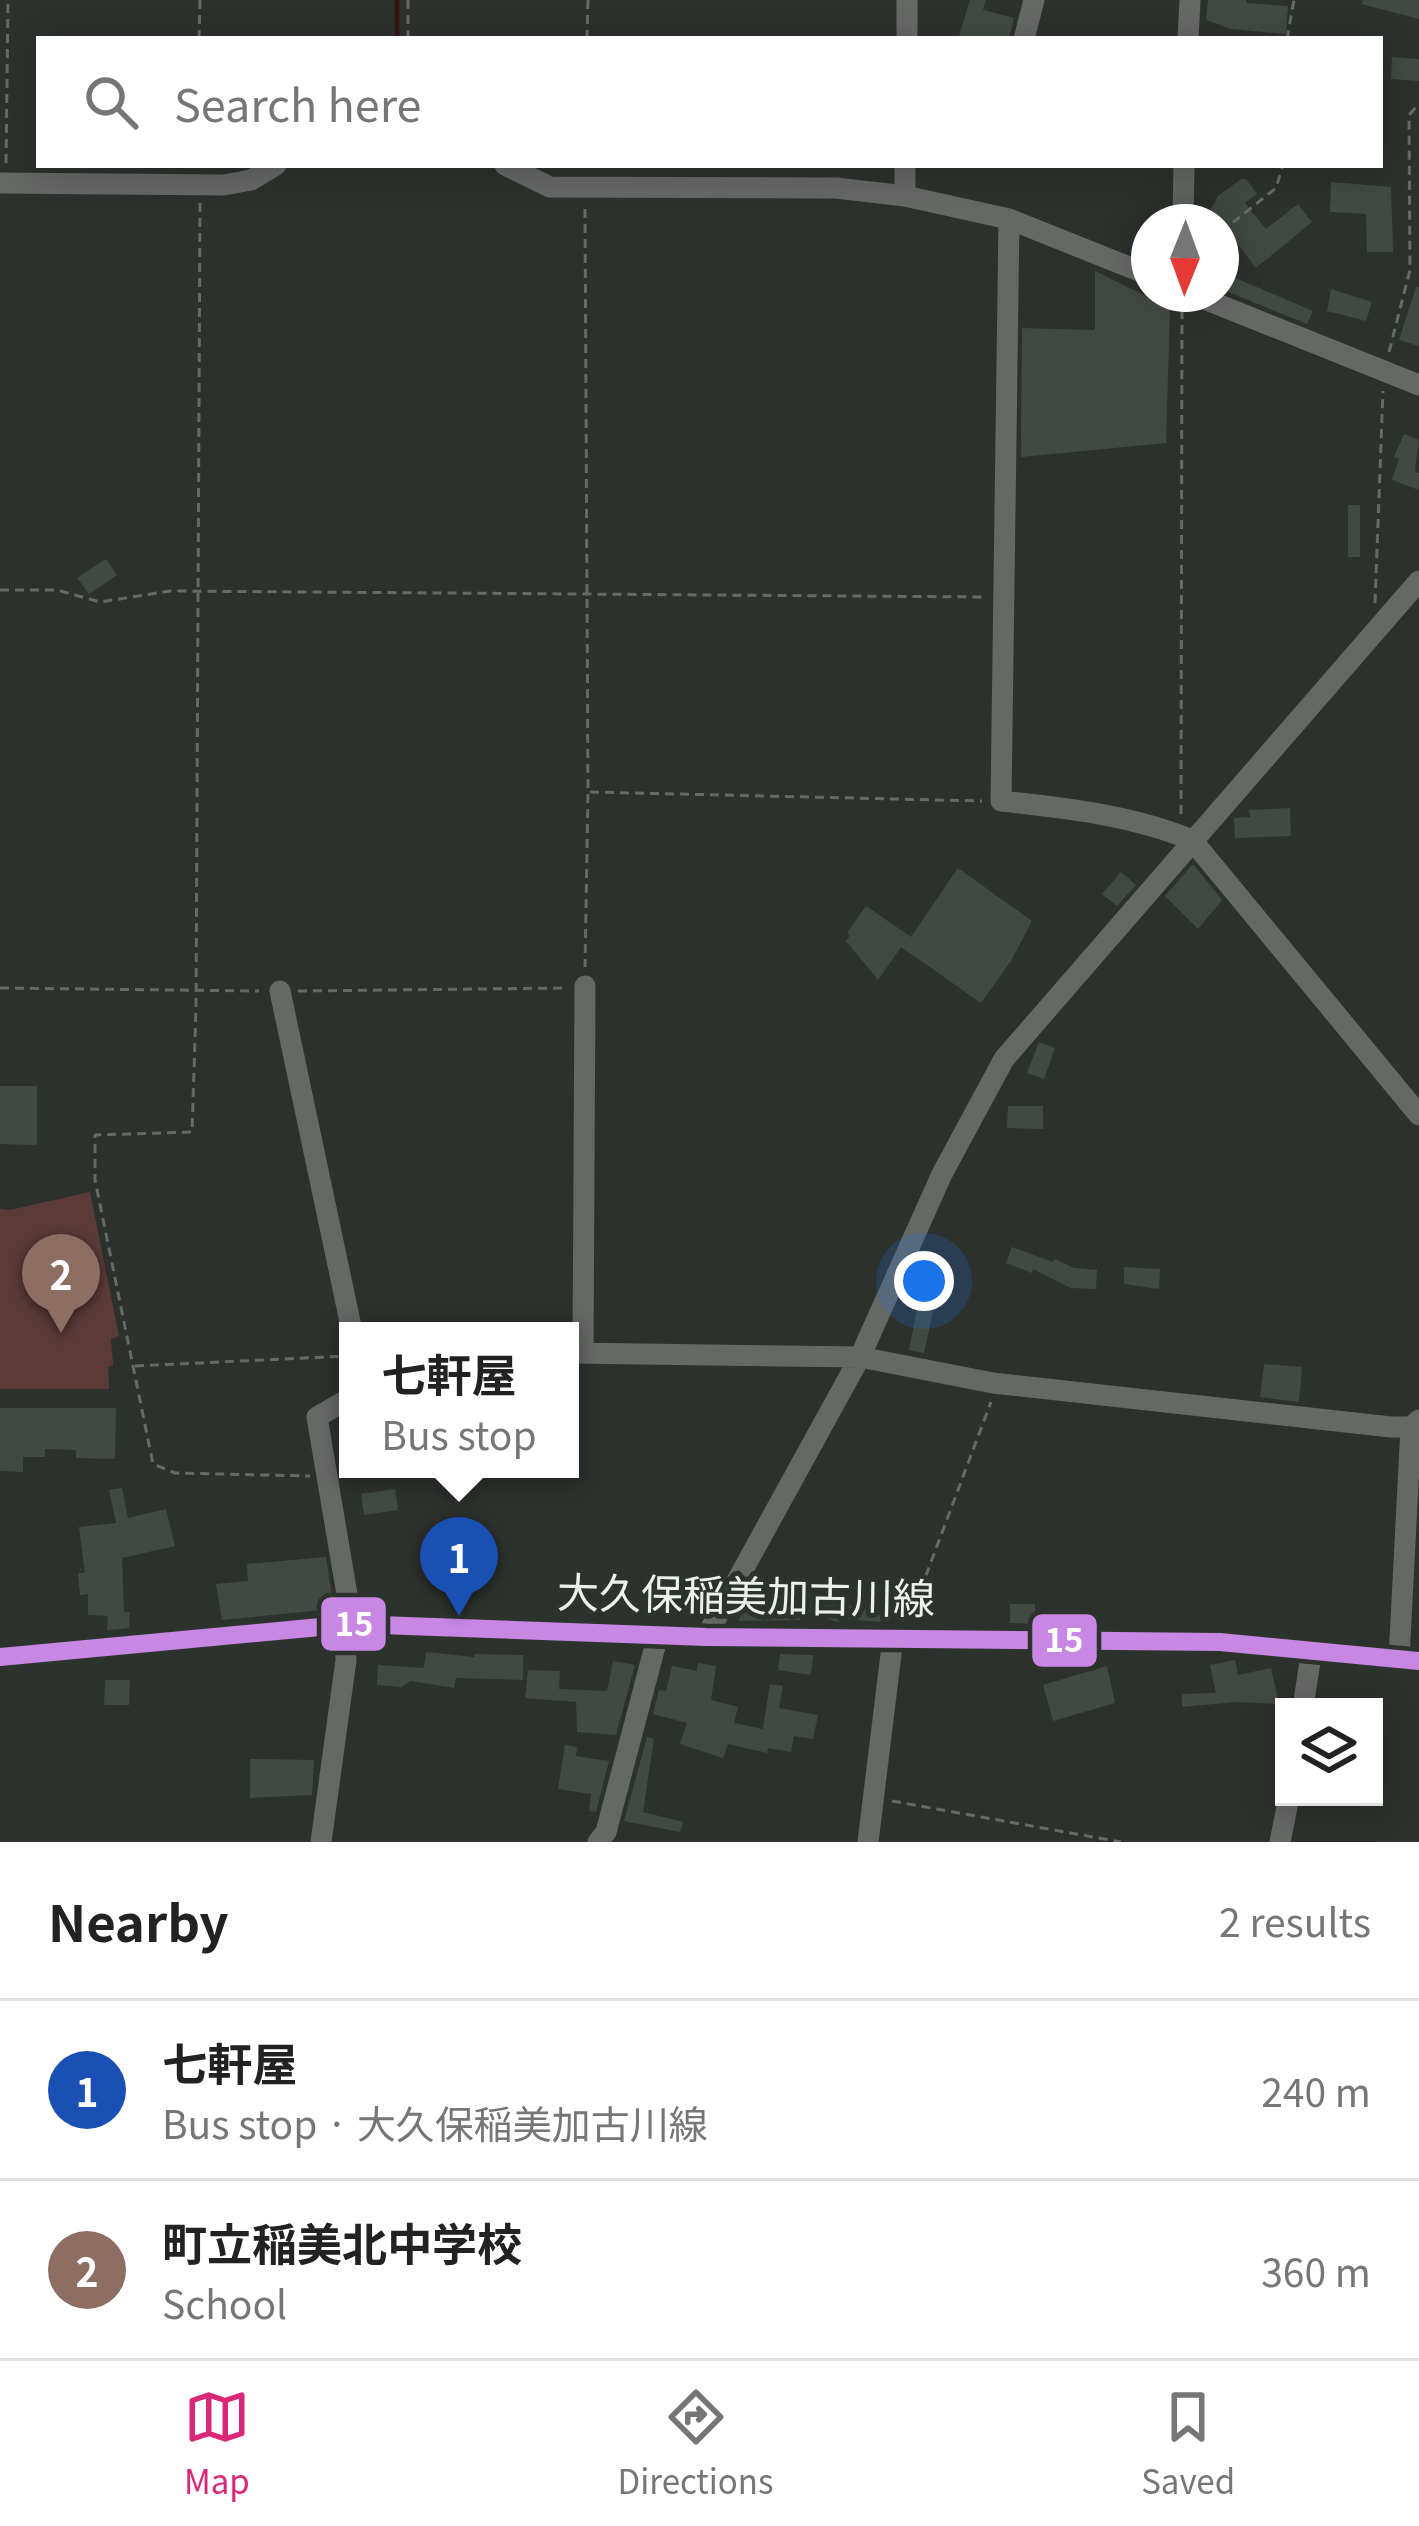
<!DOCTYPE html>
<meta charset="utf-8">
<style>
:root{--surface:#fff;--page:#f2f2f2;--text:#222;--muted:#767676;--line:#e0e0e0;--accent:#db2777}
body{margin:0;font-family:Georgia,"Noto Sans JP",serif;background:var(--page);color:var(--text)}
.controls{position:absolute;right:36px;bottom:36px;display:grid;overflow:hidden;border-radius:0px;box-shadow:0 6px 30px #0003}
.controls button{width:108px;height:108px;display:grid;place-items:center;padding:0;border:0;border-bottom:3px solid var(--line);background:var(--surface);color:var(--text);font:60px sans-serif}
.compass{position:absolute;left:1131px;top:204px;width:108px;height:108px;border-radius:50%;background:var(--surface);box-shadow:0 6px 30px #0003;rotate:181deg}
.you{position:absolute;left:924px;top:1281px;width:42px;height:42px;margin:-30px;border:9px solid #fff;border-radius:50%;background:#1a73e8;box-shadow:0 0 0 18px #1a73e833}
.badge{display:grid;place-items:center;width:78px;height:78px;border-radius:50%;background:var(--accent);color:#fff;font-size:39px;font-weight:700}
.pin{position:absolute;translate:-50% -99px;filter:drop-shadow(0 3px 6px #0008)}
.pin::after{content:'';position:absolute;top:63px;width:42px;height:36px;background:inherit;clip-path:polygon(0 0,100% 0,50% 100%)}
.popup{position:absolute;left:339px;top:1322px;width:240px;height:156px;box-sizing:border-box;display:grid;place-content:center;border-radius:0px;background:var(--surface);filter:drop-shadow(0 3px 9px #0005);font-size:39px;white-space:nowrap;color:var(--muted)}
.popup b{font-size:45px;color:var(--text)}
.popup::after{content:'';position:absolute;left:50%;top:100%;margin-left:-24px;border:24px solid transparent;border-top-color:var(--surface)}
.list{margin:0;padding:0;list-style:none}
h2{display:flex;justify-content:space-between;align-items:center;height:156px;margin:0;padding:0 48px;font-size:51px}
h2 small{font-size:39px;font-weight:400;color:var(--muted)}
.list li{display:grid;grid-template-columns:78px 1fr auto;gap:36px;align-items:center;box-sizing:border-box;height:180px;padding:0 48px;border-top:3px solid var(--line)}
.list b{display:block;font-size:45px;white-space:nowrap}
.list p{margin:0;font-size:39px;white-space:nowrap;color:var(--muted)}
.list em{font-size:39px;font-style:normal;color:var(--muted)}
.icon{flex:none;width:66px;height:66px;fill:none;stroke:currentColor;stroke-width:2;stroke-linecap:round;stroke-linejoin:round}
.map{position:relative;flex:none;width:1419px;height:1842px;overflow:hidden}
.search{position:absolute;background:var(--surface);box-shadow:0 6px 30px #0003;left:36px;right:36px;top:36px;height:132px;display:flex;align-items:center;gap:30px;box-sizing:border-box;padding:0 42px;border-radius:0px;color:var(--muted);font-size:45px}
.sheet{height:516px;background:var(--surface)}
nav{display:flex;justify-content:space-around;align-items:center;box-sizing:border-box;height:168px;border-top:3px solid var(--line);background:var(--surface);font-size:33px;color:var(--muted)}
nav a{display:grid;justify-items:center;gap:6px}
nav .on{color:var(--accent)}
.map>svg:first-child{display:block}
.green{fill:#5b3b38}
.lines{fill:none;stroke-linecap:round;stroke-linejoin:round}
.stream{stroke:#351414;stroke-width:4.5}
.building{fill:#414a42}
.path{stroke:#676967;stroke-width:3;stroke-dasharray:9 6;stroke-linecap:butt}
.minor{stroke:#666866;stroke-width:21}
.major{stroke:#676d68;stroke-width:24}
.bus-1-casing{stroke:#2c322c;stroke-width:27}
.bus-1{stroke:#c787e3;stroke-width:18}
.labels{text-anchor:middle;stroke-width:10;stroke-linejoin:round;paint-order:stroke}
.street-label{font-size:42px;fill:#edf1ed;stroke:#2c322c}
.line-badge{stroke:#2c322c;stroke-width:4.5}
.badge-label{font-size:33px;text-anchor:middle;font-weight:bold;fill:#fff}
</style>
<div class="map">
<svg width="1419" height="1842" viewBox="0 0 1419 1842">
<rect width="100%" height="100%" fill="#2d312d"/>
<path class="green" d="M90 1192 119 1336 111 1339 113 1365 108 1367 109 1389H0V1209L10 1210Z"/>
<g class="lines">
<path class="stream" d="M397 39V0"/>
</g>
<path class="building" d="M970 0H986L983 10 1014 18 1009 39 959 36Z
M1208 0H1246V3L1288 6 1286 34 1231 29 1206 20Z
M1363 0H1419V19L1362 4Z
M1392 57 1419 59V81L1391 79Z
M1241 179H1246L1257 194 1245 203 1266 229 1298 204 1312 222 1256 268 1221 222H1204L1218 196Z
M1331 182 1391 187 1393 252H1367L1366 214 1330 212Z
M1095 271 1170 308 1166 443 1021 457 1022 328 1095 330Z
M1221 272 1313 311 1307 324 1221 289Z
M1416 287H1419V346L1399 340Z
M1331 289 1372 302 1366 321 1327 311Z
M1404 434 1419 440 1415 471 1419 473V490L1392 480 1399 459 1394 457Z
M1348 505H1360V557H1348Z
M106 559 117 575 89 594 77 578Z
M1290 808 1291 836 1235 838 1234 818 1250 817 1249 810Z
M1193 864 1222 900 1198 929 1165 896Z
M958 868 1032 921 1011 961 981 1003 901 947 878 980 846 941 850 935 847 933 866 906 911 937Z
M1121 872 1136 885 1117 906 1102 894Z
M1039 1042 1055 1048 1044 1079 1027 1073Z
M0 1086H37V1145L0 1144Z
M1008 1106H1043V1129L1007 1128Z
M1012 1247 1053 1262 1055 1259 1074 1268 1097 1270 1096 1289 1071 1288 1033 1269 1032 1273 1006 1263Z
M1124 1267 1160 1269 1159 1289 1124 1284Z
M922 1283H939L924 1353 909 1350Z
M1264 1364 1302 1367 1299 1402 1260 1397Z
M0 1408H116L115 1459 76 1458V1450L45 1449V1457H23V1472L0 1471Z
M122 1488 128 1518 166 1509 175 1546 122 1558 124 1612H130L129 1628 107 1630 108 1616 88 1615V1594L80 1595 78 1573H85L79 1527 116 1523 109 1490Z
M395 1489 398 1510 364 1515 361 1494Z
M326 1557 334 1609 222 1620 216 1584 248 1581 247 1564Z
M813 1594 882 1615 880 1622 845 1619 837 1622 801 1610 800 1620 739 1621 741 1605 780 1604 779 1599 811 1600Z
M1010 1604H1035V1624L1010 1623Z
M426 1652 474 1657V1654L523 1655V1680L456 1678 454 1688 411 1681 401 1687 377 1685 378 1665 424 1668Z
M780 1654 813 1655 811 1675 778 1670Z
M1235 1660 1238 1675 1271 1668 1279 1704 1236 1702 1182 1707V1694L1216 1693 1210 1665Z
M613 1661 635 1665 616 1735 577 1732 576 1702 525 1698 528 1670 560 1671 559 1689 607 1691Z
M698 1663 716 1666 711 1700 738 1707 734 1723 763 1729 770 1684 783 1686 779 1708 818 1715 813 1739 794 1736 791 1752 768 1748 767 1753 728 1744 723 1758 680 1744 687 1723 653 1714 659 1690 666 1691 672 1666 697 1671Z
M1107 1666 1115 1703 1053 1721 1043 1685Z
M105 1680H130L129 1705H104Z
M647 1737 654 1739 643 1812 683 1822 680 1832 624 1821Z
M565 1745 577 1747 576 1756 609 1761 596 1812 589 1811 591 1794 558 1789Z
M250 1759 314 1760 312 1795 250 1798Z"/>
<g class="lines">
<path class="path" d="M199 39 200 0
M408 39V0
M587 39 588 0
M1287 39 1294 0
M6 163 8 0
M200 203 196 1008 192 1132 95 1135V1180L153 1464 175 1473 310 1476
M585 209 588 792 585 967
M1221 232 1276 188 1283 165
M1389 352 1410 270 1409 115 1419 104
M0 590H57L100 602 170 591 985 597
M1375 603 1383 391
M590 792 982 801
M1181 814 1182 308
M0 988 259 991
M298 991 565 988
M135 1366 348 1356
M910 1618 991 1402
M892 1801 1121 1842"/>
<path class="minor" d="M907 39V0
M1024 39 1034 0
M1188 39 1190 0
M505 165 550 187 836 188 905 196 1009 219 1149 275
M0 183 224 185 251 180 276 165
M905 196V165
M1009 219 1001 801C1065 808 1132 815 1192 840L1419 1115
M1183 222 1184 165
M1192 294 1419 385
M280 991 352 1331
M570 1353 860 1357 993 1383 1391 1427H1411L1419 1420
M583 1353 585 986
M348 1399 317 1417 352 1624
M706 1637 860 1357 942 1174 1004 1059 1419 581
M1399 1659 1411 1427
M1303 1707 1312 1649
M321 1842 346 1660 344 1624
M598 1842 606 1832 658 1635
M868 1842 893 1638
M1280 1842 1289 1797"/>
<path class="major" d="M0 1657 352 1624 706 1637 1220 1642 1419 1661"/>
<defs>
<path id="bus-1" d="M0 1657 352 1624 706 1637 1220 1642 1419 1661"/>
</defs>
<use href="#bus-1" class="bus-1-casing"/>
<use href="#bus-1" class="bus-1"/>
</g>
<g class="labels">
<g class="street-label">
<text transform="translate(746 1596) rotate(1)" y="15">大久保稲美加古川線</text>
</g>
</g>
<g class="line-badge">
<rect x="319" y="1595" width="69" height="58" rx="12" fill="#c787e3"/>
<rect x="1030" y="1612" width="69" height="57" rx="12" fill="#c787e3"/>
</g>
<g class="badge-label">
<text x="354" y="1636">15</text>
<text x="1064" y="1652">15</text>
</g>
</svg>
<div class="controls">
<button><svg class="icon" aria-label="layers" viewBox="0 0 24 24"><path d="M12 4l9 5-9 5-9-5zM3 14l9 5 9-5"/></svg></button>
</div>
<svg class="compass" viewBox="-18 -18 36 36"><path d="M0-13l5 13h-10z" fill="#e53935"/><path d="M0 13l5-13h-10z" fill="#767676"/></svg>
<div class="you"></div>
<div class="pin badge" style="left:459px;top:1616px;background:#1a4fb4">1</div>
<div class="popup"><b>七軒屋</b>Bus stop</div>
<div class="pin badge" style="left:61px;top:1333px;background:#8d6e63">2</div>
<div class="search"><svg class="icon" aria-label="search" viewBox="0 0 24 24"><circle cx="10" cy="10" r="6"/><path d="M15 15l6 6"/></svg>Search here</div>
</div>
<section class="sheet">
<h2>Nearby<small>2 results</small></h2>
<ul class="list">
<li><span class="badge" style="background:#1a4fb4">1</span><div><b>七軒屋</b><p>Bus stop · 大久保稲美加古川線</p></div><em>240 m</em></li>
<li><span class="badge" style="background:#8d6e63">2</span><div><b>町立稲美北中学校</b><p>School</p></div><em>360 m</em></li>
</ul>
</section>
<nav>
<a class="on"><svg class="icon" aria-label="map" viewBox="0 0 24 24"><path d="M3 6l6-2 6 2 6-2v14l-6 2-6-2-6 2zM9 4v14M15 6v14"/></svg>Map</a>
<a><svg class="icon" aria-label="directions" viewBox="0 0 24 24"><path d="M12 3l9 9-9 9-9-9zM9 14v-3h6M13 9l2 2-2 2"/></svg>Directions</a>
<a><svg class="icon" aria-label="saved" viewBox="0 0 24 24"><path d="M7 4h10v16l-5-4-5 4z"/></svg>Saved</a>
</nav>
